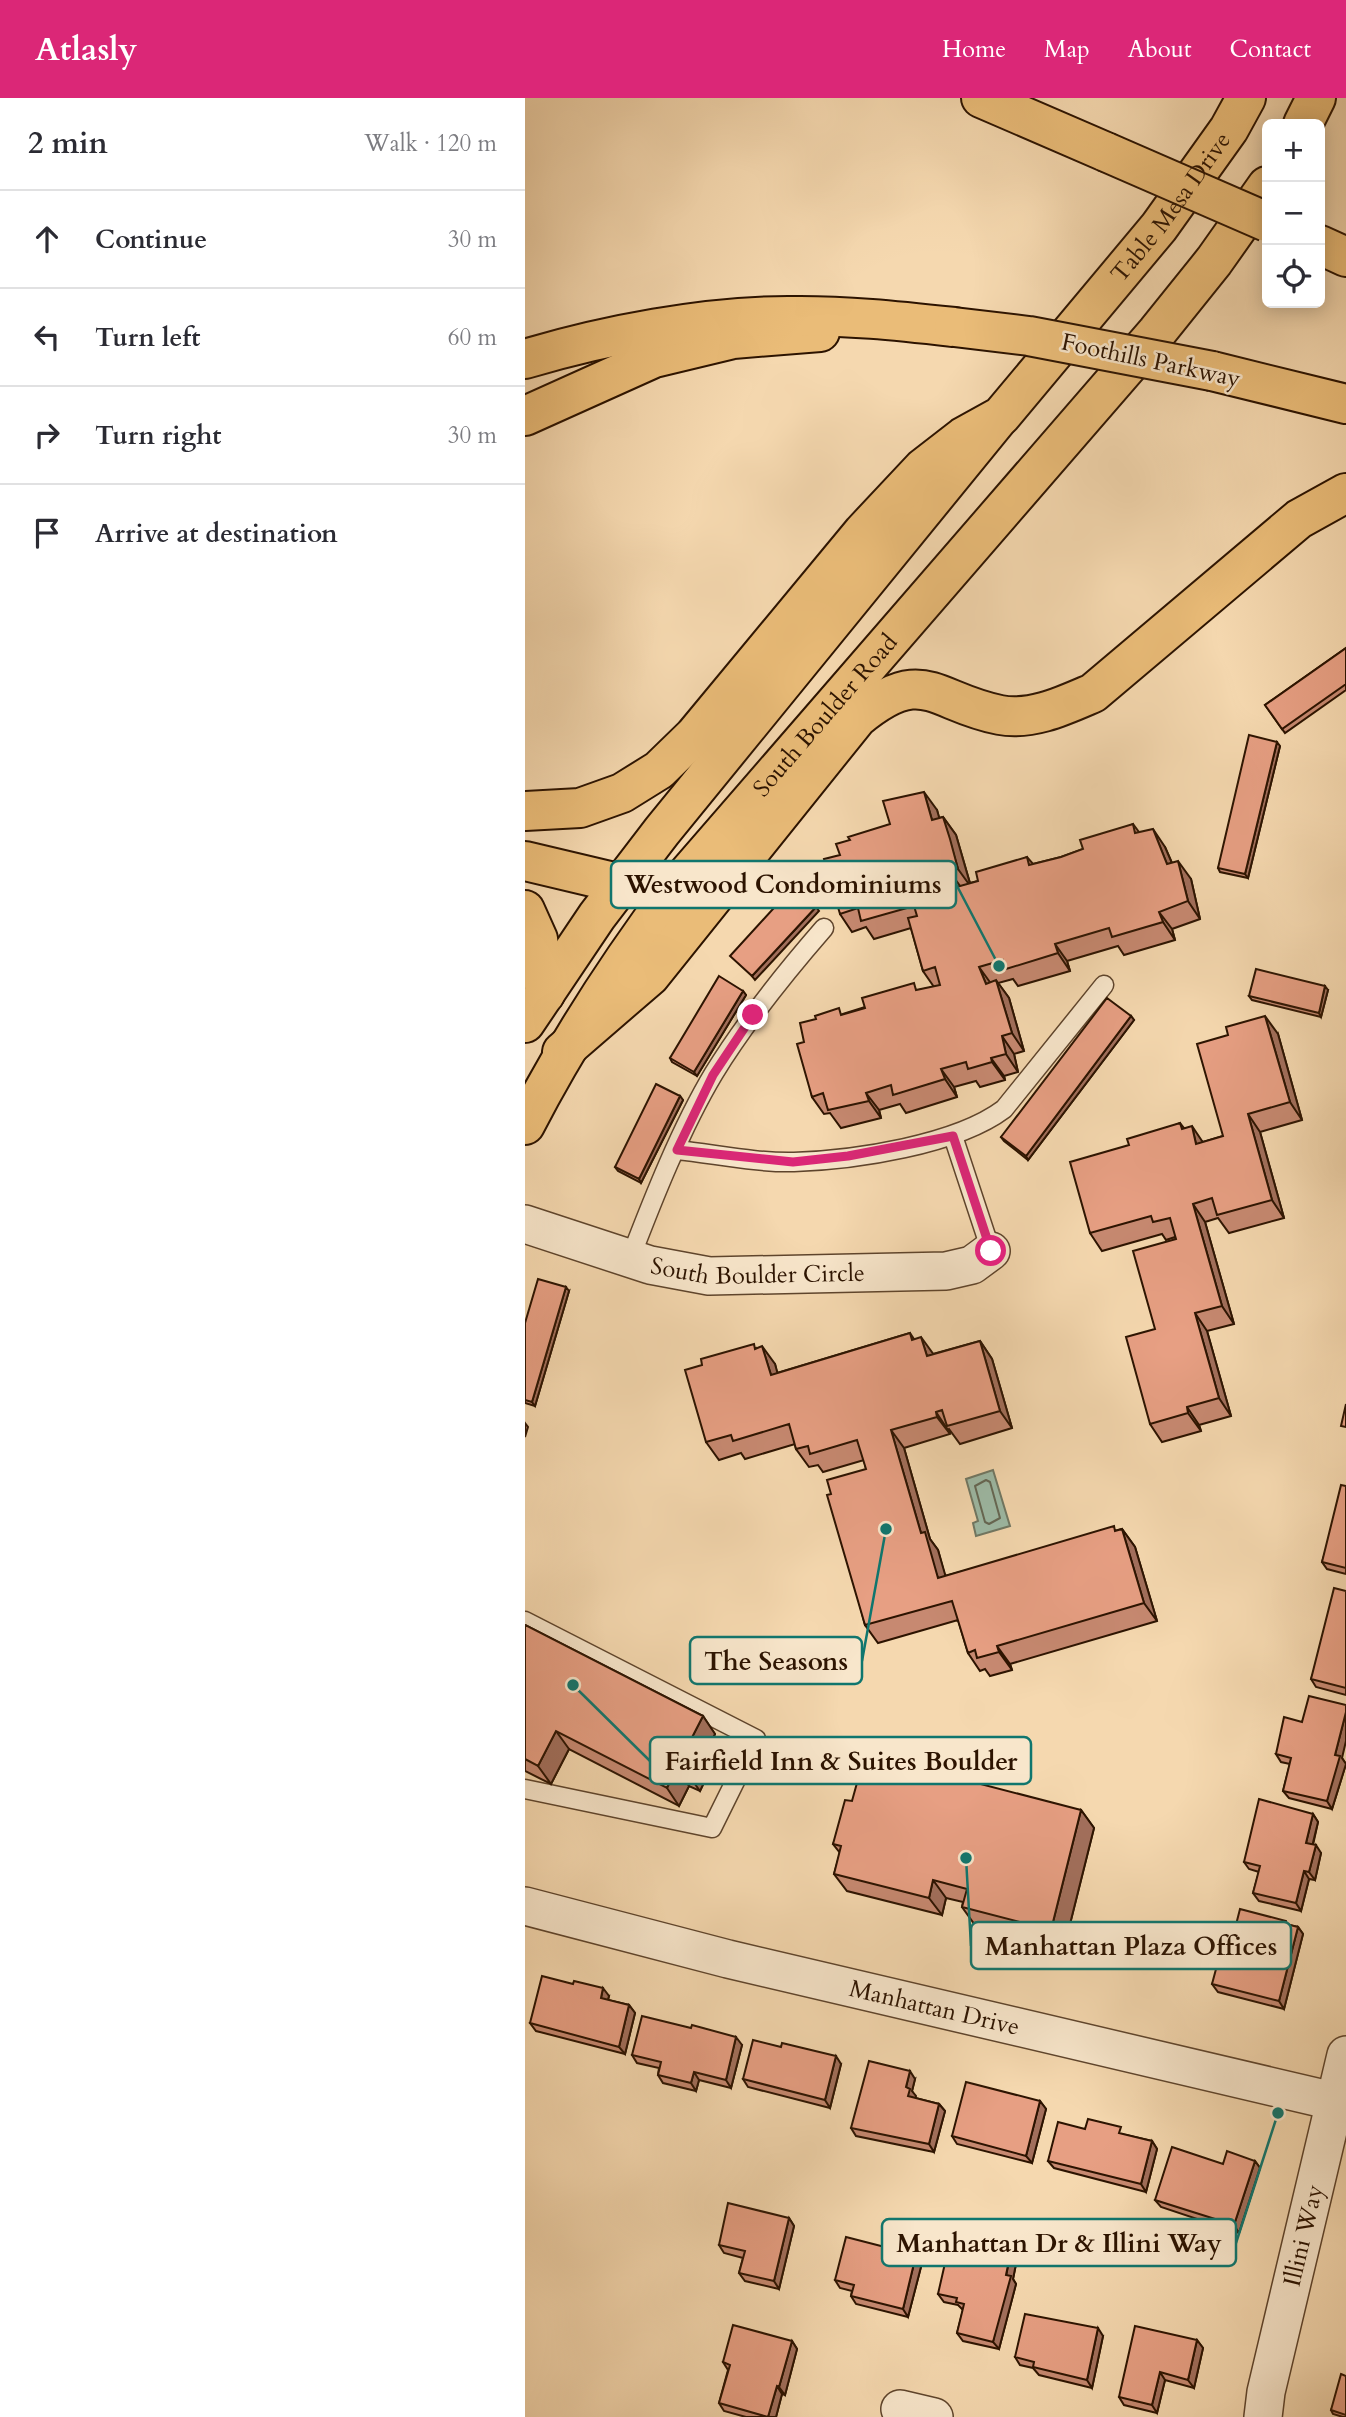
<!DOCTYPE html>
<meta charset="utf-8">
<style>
:root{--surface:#fff;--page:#f2f2f3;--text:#2b2b33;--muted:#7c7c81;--line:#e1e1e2;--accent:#db2777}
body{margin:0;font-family:Cardo,serif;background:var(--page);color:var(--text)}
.controls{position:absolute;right:21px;top:21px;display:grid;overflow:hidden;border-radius:10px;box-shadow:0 4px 18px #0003}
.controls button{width:63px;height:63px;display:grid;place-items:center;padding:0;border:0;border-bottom:2px solid var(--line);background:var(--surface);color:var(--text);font:35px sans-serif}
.stop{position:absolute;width:21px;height:21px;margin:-16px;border:5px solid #db2777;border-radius:50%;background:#fff}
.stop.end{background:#db2777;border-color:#fff;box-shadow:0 2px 7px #0008}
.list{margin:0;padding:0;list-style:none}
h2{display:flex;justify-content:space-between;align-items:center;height:91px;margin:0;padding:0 28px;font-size:30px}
h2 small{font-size:23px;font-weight:400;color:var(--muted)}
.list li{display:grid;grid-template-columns:46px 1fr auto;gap:21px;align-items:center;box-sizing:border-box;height:98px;padding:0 28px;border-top:2px solid var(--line)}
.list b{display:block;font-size:26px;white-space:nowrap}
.list em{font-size:23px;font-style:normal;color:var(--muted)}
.icon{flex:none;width:38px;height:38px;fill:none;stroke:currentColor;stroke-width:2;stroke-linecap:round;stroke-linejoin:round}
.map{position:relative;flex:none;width:821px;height:2319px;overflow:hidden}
header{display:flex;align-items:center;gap:42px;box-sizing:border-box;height:98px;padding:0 35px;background:var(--accent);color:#fff}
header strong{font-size:33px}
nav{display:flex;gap:38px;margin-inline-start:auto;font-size:24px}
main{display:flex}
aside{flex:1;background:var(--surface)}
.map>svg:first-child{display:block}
.water{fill:#9dbba7;stroke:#707864;stroke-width:2}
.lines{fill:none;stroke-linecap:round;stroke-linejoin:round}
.shore{stroke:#646754;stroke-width:2}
.service-casing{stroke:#5e442c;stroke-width:21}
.minor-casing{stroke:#5e442c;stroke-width:40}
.primary-casing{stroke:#2c1300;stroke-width:42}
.trunk-casing{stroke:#2c1300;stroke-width:42}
.motorway-casing{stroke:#2c1300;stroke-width:42}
.service{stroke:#f8e6cb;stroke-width:18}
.minor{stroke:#f8e6cb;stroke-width:37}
.primary{stroke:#eabc78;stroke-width:38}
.trunk{stroke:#eabc78;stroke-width:38}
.motorway{stroke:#eabc78;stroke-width:38}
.trunk-bridge-casing{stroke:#2c1300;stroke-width:42;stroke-linecap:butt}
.motorway-bridge-casing{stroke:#2c1300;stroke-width:42;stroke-linecap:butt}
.trunk-bridge{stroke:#eabc78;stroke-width:38}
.motorway-bridge{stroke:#eabc78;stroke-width:38}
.wall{fill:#c78971;stroke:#2c1300;stroke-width:2}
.shaded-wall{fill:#a26f5c;stroke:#2c1300;stroke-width:2}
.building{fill:#e79f83;stroke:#2c1300;stroke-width:2}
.route{stroke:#db2777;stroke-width:9}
.labels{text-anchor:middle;stroke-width:5;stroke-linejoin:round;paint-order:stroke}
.street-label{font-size:24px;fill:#2c1300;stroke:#f8e6cb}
.leader{fill:none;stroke:#0f766e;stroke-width:2.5}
.callout-dot{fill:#0f766e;stroke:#f8e6cb;stroke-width:2.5}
.callout{fill:#f8e6cb;stroke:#0f766e;stroke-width:2.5}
.callout-label{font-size:26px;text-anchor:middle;font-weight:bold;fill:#2c1300}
</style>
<header>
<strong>Atlasly</strong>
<nav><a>Home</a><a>Map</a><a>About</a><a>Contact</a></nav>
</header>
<main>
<aside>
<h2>2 min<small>Walk · 120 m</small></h2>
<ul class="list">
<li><svg class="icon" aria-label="ahead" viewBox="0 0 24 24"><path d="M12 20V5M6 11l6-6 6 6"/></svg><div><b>Continue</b></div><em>30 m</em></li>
<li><svg class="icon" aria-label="left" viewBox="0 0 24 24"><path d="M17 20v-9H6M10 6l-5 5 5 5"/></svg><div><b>Turn left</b></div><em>60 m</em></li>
<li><svg class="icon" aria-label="right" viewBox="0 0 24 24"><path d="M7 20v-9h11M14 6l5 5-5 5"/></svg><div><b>Turn right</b></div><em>30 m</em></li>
<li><svg class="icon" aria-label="arrive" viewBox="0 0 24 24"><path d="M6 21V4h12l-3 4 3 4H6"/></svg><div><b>Arrive at destination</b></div></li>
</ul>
</aside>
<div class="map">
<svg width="821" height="2319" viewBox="0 0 821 2319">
<rect width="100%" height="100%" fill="#f5d8af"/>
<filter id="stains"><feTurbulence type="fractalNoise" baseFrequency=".00286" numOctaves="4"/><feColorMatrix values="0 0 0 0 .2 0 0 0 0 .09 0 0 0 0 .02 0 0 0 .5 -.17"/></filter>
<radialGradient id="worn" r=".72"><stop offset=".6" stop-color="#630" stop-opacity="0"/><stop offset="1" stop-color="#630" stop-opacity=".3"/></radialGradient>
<path class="water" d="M468 1372 485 1428 451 1438 448 1425 453 1423 441 1381Z"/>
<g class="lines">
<path class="shore" d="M461 1382 465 1384 475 1420 464 1426 460 1424 450 1388Z"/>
<defs>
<path id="service" d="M428 1038 466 1153
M152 1052C190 1056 231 1065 269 1064 330 1062 431 1047 479 1011L579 887
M105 1161C128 1101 156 1030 189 975 221 923 259 876 299 830
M0 1523 231 1641 187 1730 0 1691"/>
<g id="minor">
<path id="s1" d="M0 1126 125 1167 184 1178 421 1173 447 1167 466 1153"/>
<path id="s2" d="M0 1808 203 1861 821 2006"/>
<path d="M375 2311 409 2319"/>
<path id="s3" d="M738 2319 741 2294 821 1957"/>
</g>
<path id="primary" d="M0 925 72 818 137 733 472 322
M0 1027C44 942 95 864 152 788"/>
<g id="trunk">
<path d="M778 26 791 0"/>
<path d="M687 273 821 306"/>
<path d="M0 318 129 260 208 241 295 234"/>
<path id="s4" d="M0 713 55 710 97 695 134 672 169 638 338 434 398 370 438 339 476 318 634 129 704 31 721 0"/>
<path id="s5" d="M152 788 632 234 689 163 742 88"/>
<path d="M37 954 125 878 332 620C399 565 408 604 475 617 507 623 540 607 568 595L774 421 821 395"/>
</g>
<path id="motorway" d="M456 0 581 54
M795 147 821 159
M0 261C80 237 180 218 263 218 319 217 374 223 429 229
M0 763 97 786 152 788
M0 812 13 841 20 896"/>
</defs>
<use href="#service" class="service-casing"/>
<use href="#minor" class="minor-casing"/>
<use href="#primary" class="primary-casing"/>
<use href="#trunk" class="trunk-casing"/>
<use href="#motorway" class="motorway-casing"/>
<use href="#service" class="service"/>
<use href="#minor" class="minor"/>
<use href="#primary" class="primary"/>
<use href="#trunk" class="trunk"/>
<use href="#motorway" class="motorway"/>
<defs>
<path id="trunk-bridge" d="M429 229 504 238 687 273"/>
<path id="motorway-bridge" d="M581 54 742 124"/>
</defs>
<use href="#trunk-bridge" class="trunk-bridge-casing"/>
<use href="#motorway-bridge" class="motorway-bridge-casing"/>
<use href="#trunk-bridge" class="trunk-bridge"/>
<use href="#motorway-bridge" class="motorway-bridge"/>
</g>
<path class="wall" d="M821 550V592L760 635 740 607Z
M755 648 723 780 695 774 693 770Z
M412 712 414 720 418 719 431 737 445 785 453 783 502 759 508 766 536 759 558 751 608 726 614 734 640 749 647 765 666 781 675 821 647 831 650 842 599 857 593 848 542 863 545 873 493 888 488 881 473 885 484 900 499 953 489 956 493 974 479 978 480 982 455 989 451 983 429 989 432 999 381 1015 375 1006 354 1012 356 1020 316 1030 305 1015 299 1016 287 999 279 944 318 916 394 892 409 889 398 873 386 830 349 841 341 829 327 834 315 816V757L325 742Z
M803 892 796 919 727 902 724 898Z
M218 893 221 897 172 978 147 964 145 960Z
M606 918 609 922 503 1062 479 1043 476 1039Z
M753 936 777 1022 735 1034 759 1120 704 1135 693 1120 680 1124 709 1226 682 1233 706 1318 674 1327 676 1333 637 1344 625 1326 630 1231 651 1141 650 1139 641 1142 637 1136 577 1153 565 1135 604 1047 655 1025 659 1030 678 1044 698 1038Z
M155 998 158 1002 116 1085 93 1073 90 1069Z
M44 1193 10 1308 0 1305V1225Z
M385 1235 389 1241 408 1256 455 1243 467 1261 487 1330 435 1346 424 1331 423 1332 425 1336 379 1350 405 1441 413 1452 420 1478 597 1431 610 1449 632 1523 485 1566 487 1572 465 1578 460 1571 455 1573 443 1555 433 1522 353 1545 340 1527 306 1396 341 1371 339 1362 298 1374 293 1367 284 1369 271 1351 270 1346 220 1361 216 1355 194 1362 181 1344 232 1250 250 1266 252 1275Z
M821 1388V1476L802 1471 797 1464Z
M821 1493V1597L791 1589 786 1581Z
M0 1527 178 1618 190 1636 176 1663 184 1674 175 1693 164 1688 154 1708 44 1651 26 1686 0 1673Z
M751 1656 817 1660 821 1666 807 1711 764 1700 758 1693 765 1666 756 1664Z
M327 1703 556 1712 569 1730 539 1850 450 1827 437 1809 438 1804 421 1800 417 1817 322 1793 309 1776 315 1755 308 1746Z
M788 1716 793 1724 788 1747 796 1755 790 1782 784 1781 776 1813 734 1803 728 1795 734 1774 724 1771 719 1764Z
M764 1827 773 1829 778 1836 759 1911 693 1894 687 1886 702 1862Z
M84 1898 83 1902 104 1907 110 1915 100 1956 11 1933 5 1925Z
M166 1930 217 1947 206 1990 174 1982 171 1993 138 1985 133 1977 134 1970 112 1965 107 1957Z
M316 1966 305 2010 223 1989 218 1981Z
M390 1981 387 1993 390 2000 414 2006 420 2013 409 2054 331 2038 326 2030Z
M515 2003 521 2011 507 2065 432 2046 427 2038Z
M560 2031 601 2037 627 2043 632 2051 621 2094 529 2070 523 2063Z
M730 2063 735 2070 714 2135 636 2109 630 2102 698 2066Z
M264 2120 269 2128 254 2191 220 2183 214 2175 218 2160 199 2155 194 2147Z
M391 2157 397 2165 383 2219 331 2206 326 2198 327 2193 315 2190 310 2182Z
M459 2160 491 2166 488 2181 491 2186 474 2251 438 2243 432 2235 438 2212 433 2207 419 2204 413 2196Z
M578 2238 567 2290 514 2277 508 2270 495 2267 490 2259Z
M672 2242 678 2250 669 2290 640 2282 632 2315 599 2307 594 2299Z
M267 2243 272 2251 260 2297 257 2296 251 2319H221L199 2313 194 2305 203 2272 198 2264Z
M821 2278V2319H818L808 2316 806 2312Z"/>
<path class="shaded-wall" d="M752 644 755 648 723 780 720 776Z
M399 694 412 712 420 740 407 722Z
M418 719 431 737 446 789 433 771Z
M628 731 640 749 655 784 642 766Z
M653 763 666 781 675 821 663 803Z
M425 774 438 792 428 790Z
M291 809 294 813 230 882 227 878Z
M634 814 647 831 650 842 638 824Z
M530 846 542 863 545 873 533 855Z
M454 869 467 887 461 886Z
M471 882 484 900 499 953 487 935Z
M800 888 803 892 796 919 794 915Z
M218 893 221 897 172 978 169 974Z
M606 918 609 922 503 1062 501 1058Z
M740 918 753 936 777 1022 765 1004Z
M477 938 489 956 493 974 481 956Z
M466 960 479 978 480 982 467 964Z
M416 971 429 989 432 999 420 981Z
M341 995 354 1012 356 1020 344 1003Z
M155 998 158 1002 116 1085 114 1081Z
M723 1016 735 1034 759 1120 747 1102Z
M667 1028 679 1046H671Z
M668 1106 680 1124 709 1226 697 1208Z
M41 1189 44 1193 10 1308 7 1304Z
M670 1215 682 1233 706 1318 694 1300Z
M396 1239 409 1257 402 1258Z
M455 1243 467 1261 487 1330 475 1313Z
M237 1248 250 1266 258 1295 246 1277Z
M662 1309 674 1327 676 1333 663 1315Z
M411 1314 423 1332 425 1336 412 1319Z
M0 1325 3 1329 0 1339Z
M366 1332 379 1350 405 1441 413 1452 426 1497 413 1480 396 1435Z
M597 1431 610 1449 632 1523 619 1505Z
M472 1548 485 1566 487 1572 474 1554Z
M821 1614V1643L817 1660 821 1666 807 1711 802 1703 810 1657Z
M178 1618 190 1636 176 1663 184 1674 175 1693 162 1675 161 1651Z
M31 1633 44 1651 26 1686 13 1668Z
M151 1670 164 1688 154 1708 142 1690Z
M556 1712 569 1730 539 1850 526 1832Z
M788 1716 793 1724 786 1753 781 1745Z
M791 1747 796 1755 790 1782 784 1774Z
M779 1773 784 1781 776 1813 771 1805Z
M408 1782 421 1800 417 1817 404 1800Z
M773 1829 778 1836 759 1911 754 1903Z
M78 1890 84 1898 81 1908 76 1900Z
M104 1907 110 1915 100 1956 94 1949Z
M211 1939 217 1947 206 1990 201 1982Z
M311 1958 316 1966 305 2010 300 2002Z
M385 1973 390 1981 387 1993 391 1998 389 2006 383 1998 381 1989Z
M169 1974 174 1982 171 1993 166 1985Z
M515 2003 521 2011 507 2065 501 2058Z
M414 2006 420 2013 409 2054 404 2046Z
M627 2043 632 2051 621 2094 616 2086Z
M730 2063 735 2070 714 2135 709 2127Z
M264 2120 269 2128 254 2191 249 2183Z
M391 2157 397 2165 383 2219 378 2211Z
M485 2158 491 2166 488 2181 491 2186 474 2251 468 2244Z
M573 2230 578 2238 567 2290 562 2282Z
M672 2242 678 2250 669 2290 663 2282Z
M267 2243 272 2251 260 2297 254 2289Z
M635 2274 640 2282 632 2315 627 2307Z
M252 2288 257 2296 251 2319H243Z"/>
<path class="building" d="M821 550V586L757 631 740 607Z
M724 637 752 644 720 776 693 770Z
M399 694 407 722 418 719 425 741 433 771 425 774 428 790 453 783 451 774 502 759 504 767 536 759 558 751 555 742 608 726 610 735 628 731 642 766 653 763 663 803 634 814 638 824 587 839 584 830 530 846 533 855 481 871 478 862 454 869 461 886 471 882 487 935 477 938 481 956 466 960 467 964 443 971 441 964 416 971 420 981 368 997 366 987 341 995 344 1003 303 1012 298 995 287 999 272 946 279 944 275 925 291 921 290 918 314 910 316 917 340 910 337 900 389 885 391 892 415 887 410 869 398 873 383 820 392 818 389 808 336 823 333 810 315 816 299 761 315 757 311 746 325 742 323 739 365 726 358 703Z
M269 788 291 809 227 878 205 858Z
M731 871 800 888 794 915 724 898Z
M194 878 218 893 169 974 145 960Z
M582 900 606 918 501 1058 476 1039Z
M740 918 765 1004 723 1016 747 1102 692 1117 687 1100 668 1106 697 1208 670 1215 694 1300 662 1309 663 1315 625 1326 601 1239 630 1231 608 1153 651 1141 645 1120 628 1124 626 1118 565 1135 545 1064 604 1047 602 1041 655 1025 657 1031 667 1028 671 1046 698 1038 672 946 703 937 701 929Z
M131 986 155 998 114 1081 90 1069Z
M13 1181 41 1189 7 1304 0 1302V1225Z
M385 1235 387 1242 396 1239 402 1258 455 1243 475 1313 422 1328 417 1312 411 1314 412 1319 366 1332 396 1435 400 1434 413 1480 589 1428 590 1433 597 1431 619 1505 472 1548 474 1554 452 1560 450 1552 443 1555 427 1503 340 1527 302 1397 306 1396 302 1382 341 1371 332 1342 285 1356 283 1348 271 1351 264 1326 208 1343 206 1337 181 1344 160 1272 177 1267 176 1261 229 1246 230 1251 237 1248 246 1277Z
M821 1306V1329L816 1328Z
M816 1387 821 1388V1470L797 1464Z
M809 1490 821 1493V1590L786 1581Z
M0 1527 178 1618 161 1651 172 1656 162 1675 151 1670 142 1690 31 1633 13 1668 0 1661Z
M784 1598 821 1607V1614L810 1657 815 1658 802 1703 758 1693 766 1660 751 1656 759 1619 777 1624Z
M340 1656 556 1712 526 1832 437 1809 442 1791 408 1782 404 1800 309 1776 316 1748 308 1746 320 1702 327 1703Z
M734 1701 788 1716 781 1745 791 1747 784 1774 779 1773 771 1805 728 1795 735 1768 719 1764Z
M715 1811 761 1823V1826L773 1829 754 1903 687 1886 694 1860 702 1862Z
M17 1878 48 1886 49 1883 78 1890 76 1900 104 1907 94 1949 5 1925Z
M117 1918 166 1930 167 1927 211 1939 201 1982 169 1974 166 1985 133 1977 136 1964 107 1957Z
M228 1942 256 1949 257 1945 311 1958 300 2002 218 1981Z
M344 1963 385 1973 381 1989 385 1991 383 1998 414 2006 404 2046 326 2030Z
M441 1984 515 2003 501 2058 427 2038Z
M563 2021 596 2029 594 2035 627 2043 616 2086 523 2063 533 2024 560 2031Z
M647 2049 698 2066 702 2053 730 2063 709 2127 630 2102Z
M203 2105 264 2120 249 2183 214 2175 220 2153 194 2147Z
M321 2139 391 2157 378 2211 326 2198 329 2187 310 2182Z
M423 2152 459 2160 461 2152 485 2158 481 2177 486 2178 468 2244 432 2235 439 2206 431 2204 432 2200 413 2196Z
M500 2216 573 2230 562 2282 508 2269 509 2264 490 2259Z
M208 2227 267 2243 254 2289 252 2288 243 2319 194 2305 205 2267 198 2264Z
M610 2228 672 2242 663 2282 635 2274 627 2307 594 2299Z
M816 2276 821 2278V2317L806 2312Z"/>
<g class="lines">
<path class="route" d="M228 917 188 977 152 1052 268 1064 323 1058 428 1038 466 1153"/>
</g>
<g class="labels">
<g class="street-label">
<text dy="8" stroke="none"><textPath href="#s4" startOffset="908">Table Mesa Drive</textPath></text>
<text transform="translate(626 262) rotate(12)" y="8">Foothills Parkway</text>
<text dy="8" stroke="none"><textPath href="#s5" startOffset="226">South Boulder Road</textPath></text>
<text dy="8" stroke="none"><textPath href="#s1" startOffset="240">South Boulder Circle</textPath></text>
<text dy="8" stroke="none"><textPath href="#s2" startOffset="422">Manhattan Drive</textPath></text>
<text dy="8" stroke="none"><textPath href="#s3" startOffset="186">Illini Way</textPath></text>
</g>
</g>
<path class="leader" d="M474 868L431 786M361 1431L337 1563M48 1587L125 1663M441 1760L446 1848M753 2015L711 2145"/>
<g class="callout-dot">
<circle cx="474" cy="868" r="7"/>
<circle cx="361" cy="1431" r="7"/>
<circle cx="48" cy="1587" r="7"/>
<circle cx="441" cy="1760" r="7"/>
<circle cx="753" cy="2015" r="7"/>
</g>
<g class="callout">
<rect x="86" y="763" width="345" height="47" rx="7"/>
<rect x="165" y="1539" width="172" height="47" rx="7"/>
<rect x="125" y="1639" width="381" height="47" rx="7"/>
<rect x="446" y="1824" width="320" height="47" rx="7"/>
<rect x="357" y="2121" width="354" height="47" rx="7"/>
</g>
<g class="callout-label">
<text x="258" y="795">Westwood Condominiums</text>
<text x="251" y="1572">The Seasons</text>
<text x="316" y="1672">Fairfield Inn &amp; Suites Boulder</text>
<text x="606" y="1857">Manhattan Plaza Offices</text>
<text x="534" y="2154">Manhattan Dr &amp; Illini Way</text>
</g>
<rect width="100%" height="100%" filter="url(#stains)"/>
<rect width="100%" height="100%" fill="url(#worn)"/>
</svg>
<div class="controls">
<button>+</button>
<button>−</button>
<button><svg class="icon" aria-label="locate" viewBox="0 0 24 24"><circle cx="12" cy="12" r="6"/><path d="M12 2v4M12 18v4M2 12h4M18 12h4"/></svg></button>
</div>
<div class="stop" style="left:466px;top:1153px"></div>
<div class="stop end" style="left:228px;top:917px"></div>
</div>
</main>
